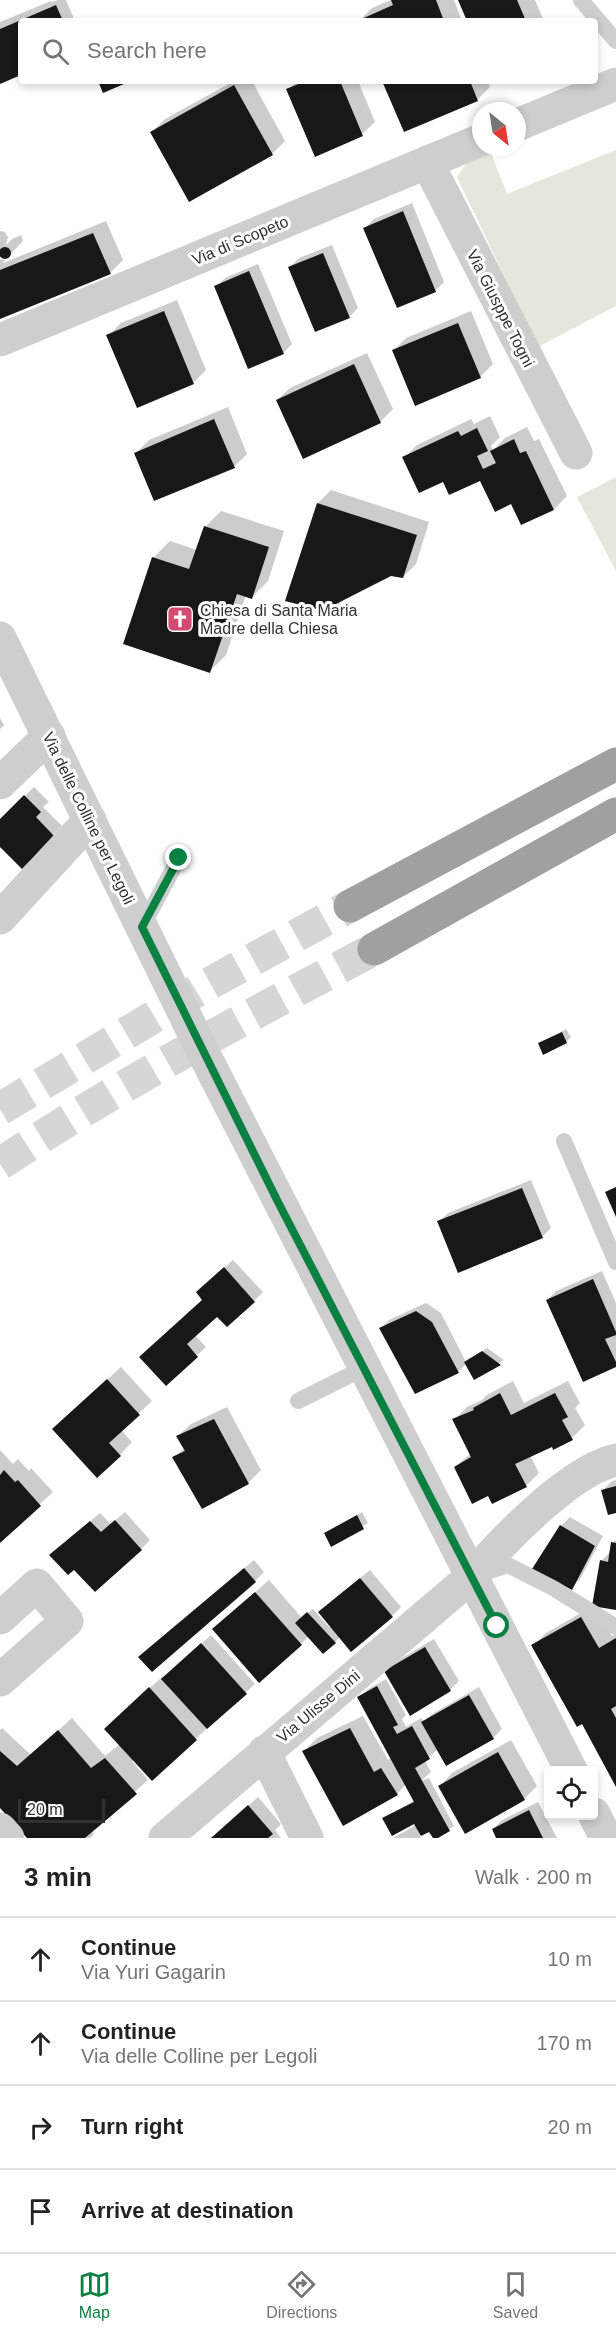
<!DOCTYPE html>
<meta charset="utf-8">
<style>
:root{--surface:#fff;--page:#f2f2f2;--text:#222;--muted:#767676;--line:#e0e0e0;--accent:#0b8043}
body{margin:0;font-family:Helvetica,sans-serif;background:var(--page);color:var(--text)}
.controls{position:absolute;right:18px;bottom:18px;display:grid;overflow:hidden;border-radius:6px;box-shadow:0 3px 9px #0003}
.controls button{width:54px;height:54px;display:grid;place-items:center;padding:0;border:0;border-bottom:2px solid var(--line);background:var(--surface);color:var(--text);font:30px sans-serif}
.compass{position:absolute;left:472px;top:102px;width:54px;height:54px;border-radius:50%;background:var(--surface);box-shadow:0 3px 9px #0003;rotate:150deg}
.scale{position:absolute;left:18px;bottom:15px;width:87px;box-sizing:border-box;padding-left:6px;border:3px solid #313131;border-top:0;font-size:16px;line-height:21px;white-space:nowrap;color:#313131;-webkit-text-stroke:4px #fff;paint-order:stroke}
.stop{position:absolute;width:18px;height:18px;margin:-14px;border:4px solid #0b8043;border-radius:50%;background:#fff}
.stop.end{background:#0b8043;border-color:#fff;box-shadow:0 2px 6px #0008}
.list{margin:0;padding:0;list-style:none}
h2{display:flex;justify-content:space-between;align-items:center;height:78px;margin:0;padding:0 24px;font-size:26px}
h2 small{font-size:20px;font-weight:400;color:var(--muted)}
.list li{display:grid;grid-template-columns:39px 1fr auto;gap:18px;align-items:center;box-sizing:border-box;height:84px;padding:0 24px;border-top:2px solid var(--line)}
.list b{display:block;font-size:22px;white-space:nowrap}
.list p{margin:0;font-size:20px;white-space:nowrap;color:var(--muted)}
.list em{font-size:20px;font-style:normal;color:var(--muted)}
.icon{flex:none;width:33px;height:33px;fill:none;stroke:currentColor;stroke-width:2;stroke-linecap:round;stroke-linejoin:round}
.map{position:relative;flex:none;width:616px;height:1838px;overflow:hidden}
.search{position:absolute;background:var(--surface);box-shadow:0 3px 9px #0003;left:18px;right:18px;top:18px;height:66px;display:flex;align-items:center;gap:15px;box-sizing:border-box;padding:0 21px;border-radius:6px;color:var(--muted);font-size:22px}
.sheet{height:414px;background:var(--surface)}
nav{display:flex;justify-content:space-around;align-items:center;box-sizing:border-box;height:84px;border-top:2px solid var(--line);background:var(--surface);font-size:16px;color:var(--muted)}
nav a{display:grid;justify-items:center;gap:3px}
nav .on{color:var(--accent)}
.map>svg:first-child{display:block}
.grass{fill:#e4e7db}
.shadow{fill:#0003}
.building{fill:#181818}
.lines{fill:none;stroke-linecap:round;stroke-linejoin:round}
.trunk-tunnel{stroke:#d6d6d6;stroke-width:33;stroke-dasharray:33 16;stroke-linecap:butt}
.service{stroke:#cecece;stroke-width:16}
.minor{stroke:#cecece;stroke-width:33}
.tertiary{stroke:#cecece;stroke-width:33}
.trunk{stroke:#a0a0a0;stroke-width:33}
.route{stroke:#0b8043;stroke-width:8}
.labels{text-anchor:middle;stroke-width:6;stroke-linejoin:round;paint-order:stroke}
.street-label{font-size:16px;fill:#313131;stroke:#fff}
.poi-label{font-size:16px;fill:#313131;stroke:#fff;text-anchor:start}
</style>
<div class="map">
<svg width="616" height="1838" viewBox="0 0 616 1838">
<rect width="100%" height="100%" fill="#fff"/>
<path class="grass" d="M616 150V306L538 347 457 177 466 164 491 153 507 194Z
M616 477V571L577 497Z"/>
<path class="shadow" d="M58 0H66L75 21H21V73L0 82V22L51 1 52 2Z
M391 0H454L462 21H359L372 8Z
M460 0H535L544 21H468Z
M234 81H252L285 141 272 154 152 132 165 119Z
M297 81H358L375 122 362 134 288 90Z
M384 81H488L490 87 477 100Z
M412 203 444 282 435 291 365 228 374 219Z
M106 221 123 260 110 273 0 317V259L5 260 3 263Z
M0 231 5 232 8 237 6 245 12 239 21 235 23 241 8 257 2 258 0 253Z
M332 245 358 308 349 317 290 267 299 258Z
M258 264 292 344 283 353 216 287 225 278Z
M177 300 206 370 193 383 108 336 121 323Z
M471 311 493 364 480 377 393 351 406 338Z
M367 353 393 409 380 422 277 400 290 388Z
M228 407 247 454 234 467 136 453 149 440Z
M490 416 500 437 491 446 493 450 505 438 527 427 534 441 539 439 567 496 554 509 522 523 512 502 480 479 444 480 404 458 417 445 471 419 474 424Z
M331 490 429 522 416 564 403 577 391 574 345 598 332 612 287 600 318 503Z
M221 511 284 531 268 581 252 597 246 595 226 655 210 671 125 643 154 557 170 541 197 550 205 527Z
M0 718 4 725 0 729Z
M34 787 49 802 43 807 62 826 22 867 0 844V821Z
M566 1029 571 1037 566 1042 539 1044Z
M531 1180 551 1228 542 1237 439 1222 448 1213Z
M233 1260 263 1292 254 1301 218 1315 195 1335 206 1347 166 1384 204 1299 207 1283Z
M602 1271 616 1303V1366L547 1300 556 1291Z
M426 1303 441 1313 466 1362 487 1348 504 1360 474 1378 466 1364 458 1372 380 1329 389 1320Z
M121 1367 152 1401 121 1430 132 1442 120 1455 67 1416Z
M513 1381 524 1403 568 1381 580 1403 575 1408 585 1425 572 1438 530 1455 539 1473 527 1485 493 1502 489 1494 455 1467 471 1453 454 1420 467 1407 482 1400 487 1395Z
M227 1407 261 1470 248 1483 174 1458 184 1448 178 1436 191 1424Z
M0 1450 13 1464 18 1459 29 1471 31 1468 53 1492 0 1541Z
M616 1480V1511L603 1490 612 1481Z
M125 1512 150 1540 141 1549 74 1567 51 1555 100 1513 111 1524Z
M362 1512 368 1523 332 1545 326 1534Z
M570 1517 603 1536 580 1579 571 1588 561 1526Z
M616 1540V1608L594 1605 612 1636 616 1634V1784L583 1722 533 1646 546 1633 593 1606 601 1561 611 1551 612 1543Z
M254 1560 264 1572 255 1581 149 1649Z
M370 1570 401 1607 392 1616 340 1637 335 1642 309 1636 301 1644 214 1629 269 1580 302 1618 313 1609 329 1627 331 1626 329 1603Z
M211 1635 255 1684 152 1779 134 1760 132 1761 148 1780 91 1831 94 1834 90 1838H29L0 1806V1730L2 1728 31 1755 72 1718 105 1756 120 1744 119 1716 163 1676 165 1678Z
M434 1639 459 1681 450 1690 386 1671 395 1662Z
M386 1679 406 1715 402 1719 406 1727 421 1718 424 1722 432 1714 479 1687 502 1729 493 1738 438 1749 425 1761 431 1772 421 1781 429 1778 454 1826 435 1838 430 1830 420 1835 421 1838H393L416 1825 415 1822 384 1818 415 1800 406 1784 397 1794 304 1751 317 1738 363 1716 388 1760 392 1757 359 1698 368 1689Z
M511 1740 537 1786 524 1799 440 1786 452 1773Z
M258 1797 281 1824 275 1830 281 1838H213Z
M538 1802 557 1838H498L493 1829 502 1820Z"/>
<path class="building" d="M391 0H436L444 21H357L393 5Z
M458 0H517L526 21H467Z
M56 5 63 21H21V75L0 84V29Z
M98 81H131L103 93Z
M306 81H340L363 136 315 157 286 89Z
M382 81H470L478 101 404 132Z
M234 85 273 155 189 202 150 132Z
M403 211 436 292 397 308 363 228Z
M93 233 111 274 0 319V270Z
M-1 253a6 6 0 1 1 12 0a6 6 0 1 1-12 0Z
M323 253 350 318 315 332 288 267Z
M249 271 284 354 248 369 214 286Z
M164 311 194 384 137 408 106 335Z
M458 323 481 378 415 406 392 350Z
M354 364 381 423 303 459 276 400Z
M214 419 235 468 154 501 134 453Z
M477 428 488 451 477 456 483 469 496 463 490 451 514 439 520 453 526 451 554 510 521 525 511 504 495 512 480 481 449 495 443 482 419 493 402 457 458 431 461 436Z
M317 503 417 535 403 578 391 576 336 604 332 613 285 601Z
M204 526 269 547 252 599 237 594 210 673 123 644 152 557 189 569Z
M24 795 41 812 36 817 54 836 22 869 0 847V819Z
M562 1032 567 1043 543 1055 538 1043Z
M616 1187V1217L605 1192Z
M522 1188 543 1238 458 1273 437 1221Z
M224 1267 255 1302 227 1327 217 1317 187 1344 198 1357 166 1386 139 1357 202 1300 196 1292Z
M593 1279 616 1332V1335L605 1339 616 1362V1367L583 1382 546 1300Z
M416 1311 432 1322 459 1373 415 1394 379 1328Z
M482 1351 501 1365 474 1380 464 1362Z
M107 1379 140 1415 109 1443 121 1456 97 1478 52 1429Z
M500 1393 511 1415 555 1393 568 1417 562 1420 573 1440 553 1450 552 1447 515 1464 527 1487 492 1504 488 1496 472 1504 454 1467 471 1457 452 1419 474 1410 473 1408Z
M214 1419 249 1484 202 1509 172 1457 185 1451 176 1436Z
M4 1470 15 1482 18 1480 41 1506 0 1543V1475Z
M616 1486V1513L608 1515 601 1490Z
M357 1515 364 1529 331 1547 324 1533Z
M115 1520 142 1550 95 1592 74 1570 68 1575 49 1555 90 1521 101 1532Z
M560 1525 595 1546 572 1590 532 1569Z
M611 1542 616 1543V1610L592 1606 600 1560 608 1562Z
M244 1568 256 1582 152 1672 138 1657Z
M360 1578 393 1617 351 1652 318 1612Z
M255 1592 302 1645 259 1683 212 1629Z
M307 1612 336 1643 323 1654 295 1623Z
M581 1617 599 1648 616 1638V1706L611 1709 616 1718V1787L582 1724 577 1727 531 1645Z
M201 1643 247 1694 207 1729 161 1679Z
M425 1647 451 1691 410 1716 384 1671Z
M377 1686 398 1725 393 1727 397 1734 412 1726 430 1759 415 1768 450 1831 438 1838H433L429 1832 421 1836 414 1824 392 1836 382 1818 414 1802 357 1697Z
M149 1687 197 1740 152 1781 104 1729Z
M469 1695 494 1739 446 1766 421 1722Z
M350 1728 374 1772 381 1768 398 1795 343 1826 302 1751Z
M58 1730 91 1768 105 1758 137 1794 85 1838H27L0 1808V1751L17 1766Z
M498 1752 525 1800 465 1834 438 1786Z
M248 1805 273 1834 268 1838H211Z
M529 1810 543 1838H496L492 1829Z"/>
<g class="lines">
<path class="trunk-tunnel" d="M0 1109 205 986 350 906
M0 1164C120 1084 247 1017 374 949"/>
<path class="service" d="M581 0 616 41
M142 927 179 858
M564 1141 616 1262
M298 1401 364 1368
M484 1573 508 1565 553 1588 616 1627"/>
<path class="minor" d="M517 125 616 84
M427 162 576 453
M0 340 481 140
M0 783 49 736
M0 918 90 820
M0 1618 37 1585 67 1621 0 1680
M264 1752 307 1838
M0 1829 8 1838
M165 1838 471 1577C503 1541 570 1470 616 1460"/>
<path class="tertiary" d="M0 638 205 1056 571 1770
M594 1814 606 1838"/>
<path class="trunk" d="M350 906 616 764
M374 949 616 814"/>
</g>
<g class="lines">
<path class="route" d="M179 858 142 927 278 1202 497 1626"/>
</g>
<defs>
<symbol id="church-square" viewBox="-11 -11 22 22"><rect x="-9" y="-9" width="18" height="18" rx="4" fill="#d24971" stroke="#fff"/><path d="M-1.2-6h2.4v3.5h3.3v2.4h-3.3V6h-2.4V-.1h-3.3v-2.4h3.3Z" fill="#fff"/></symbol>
</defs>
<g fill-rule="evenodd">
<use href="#church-square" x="165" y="604" width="30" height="30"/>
</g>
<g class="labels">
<g class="street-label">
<text transform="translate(240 240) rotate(-23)" y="6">Via di Scopeto</text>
<text transform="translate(501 308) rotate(63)" y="6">Via Giusppe Togni</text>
<text transform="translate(89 818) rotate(64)" y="6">Via delle Colline per Legoli</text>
<text transform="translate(318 1706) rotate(-40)" y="6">Via Ulisse Dini</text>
</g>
<g class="poi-label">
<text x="200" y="616">Chiesa di Santa Maria<tspan x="200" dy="18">Madre della Chiesa</tspan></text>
</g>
</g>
</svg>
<div class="controls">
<button><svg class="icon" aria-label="locate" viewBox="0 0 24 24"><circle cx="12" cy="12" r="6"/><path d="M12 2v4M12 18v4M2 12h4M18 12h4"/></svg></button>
</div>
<svg class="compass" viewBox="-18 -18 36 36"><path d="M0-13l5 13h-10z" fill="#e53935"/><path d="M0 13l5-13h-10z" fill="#767676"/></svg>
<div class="scale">20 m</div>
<div class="stop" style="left:497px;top:1626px"></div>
<div class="stop end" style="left:179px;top:858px"></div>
<div class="search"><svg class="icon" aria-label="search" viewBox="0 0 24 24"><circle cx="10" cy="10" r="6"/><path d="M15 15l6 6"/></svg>Search here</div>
</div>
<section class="sheet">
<h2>3 min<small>Walk · 200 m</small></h2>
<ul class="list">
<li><svg class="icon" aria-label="ahead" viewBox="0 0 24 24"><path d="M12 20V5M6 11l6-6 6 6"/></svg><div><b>Continue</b><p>Via Yuri Gagarin</p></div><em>10 m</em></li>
<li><svg class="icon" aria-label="ahead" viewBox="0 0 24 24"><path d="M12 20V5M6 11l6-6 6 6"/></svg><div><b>Continue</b><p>Via delle Colline per Legoli</p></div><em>170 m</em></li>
<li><svg class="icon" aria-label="right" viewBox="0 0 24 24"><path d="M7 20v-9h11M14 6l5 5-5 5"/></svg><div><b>Turn right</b></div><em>20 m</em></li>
<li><svg class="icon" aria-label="arrive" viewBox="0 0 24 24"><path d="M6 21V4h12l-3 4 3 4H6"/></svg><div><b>Arrive at destination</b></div></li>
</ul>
</section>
<nav>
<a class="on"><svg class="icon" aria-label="map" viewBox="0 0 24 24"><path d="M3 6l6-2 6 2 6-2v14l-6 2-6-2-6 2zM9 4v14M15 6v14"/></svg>Map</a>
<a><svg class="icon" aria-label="directions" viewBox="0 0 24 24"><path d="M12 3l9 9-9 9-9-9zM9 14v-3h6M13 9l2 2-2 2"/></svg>Directions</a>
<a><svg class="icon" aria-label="saved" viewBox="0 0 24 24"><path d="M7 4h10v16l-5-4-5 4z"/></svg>Saved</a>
</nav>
